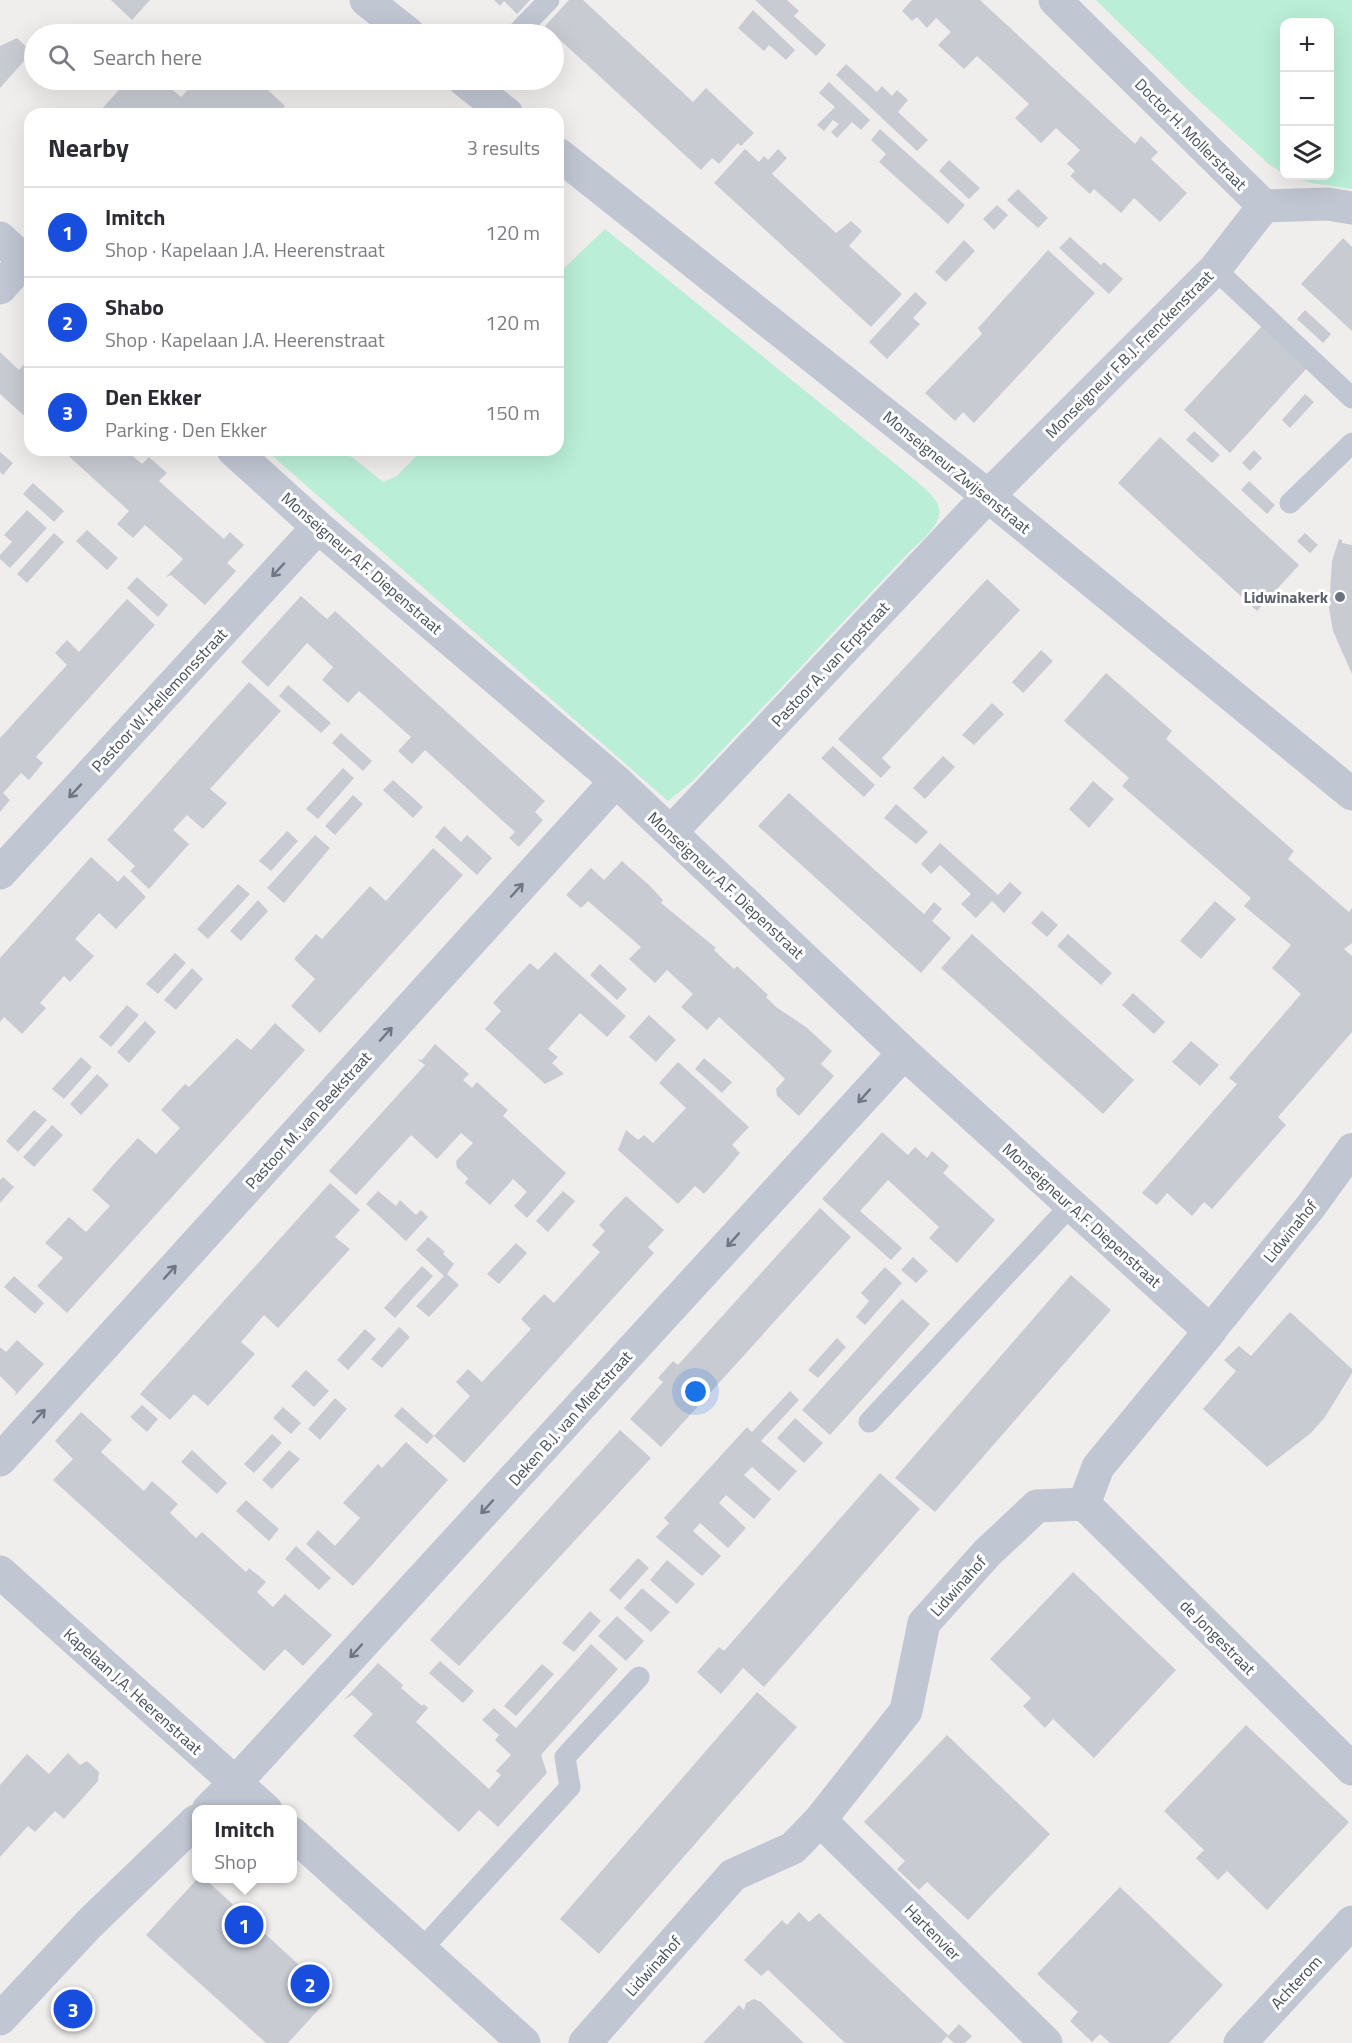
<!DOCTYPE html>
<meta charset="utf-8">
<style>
:root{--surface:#fff;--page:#f2f2f3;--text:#2b2b33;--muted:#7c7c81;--line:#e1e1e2;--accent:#184ede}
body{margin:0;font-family:"Titillium Web",sans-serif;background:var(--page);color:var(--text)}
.controls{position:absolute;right:18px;top:18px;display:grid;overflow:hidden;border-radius:12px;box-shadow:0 6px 24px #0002}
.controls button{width:54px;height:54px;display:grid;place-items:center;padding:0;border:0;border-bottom:2px solid var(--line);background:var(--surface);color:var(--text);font:30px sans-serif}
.you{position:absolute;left:696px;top:1392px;width:21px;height:21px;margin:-15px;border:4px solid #fff;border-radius:50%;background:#1a73e8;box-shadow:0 0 0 9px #1a73e833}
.badge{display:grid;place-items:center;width:39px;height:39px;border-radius:50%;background:var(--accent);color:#fff;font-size:20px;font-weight:700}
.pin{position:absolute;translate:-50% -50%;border:3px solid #fff;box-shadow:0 2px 6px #0006}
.popup{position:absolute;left:192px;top:1805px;width:105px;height:78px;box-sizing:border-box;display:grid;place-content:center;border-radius:12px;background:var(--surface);filter:drop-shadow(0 2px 4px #0005);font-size:20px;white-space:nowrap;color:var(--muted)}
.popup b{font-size:22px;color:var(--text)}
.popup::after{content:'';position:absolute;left:50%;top:100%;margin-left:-12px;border:12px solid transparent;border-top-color:var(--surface)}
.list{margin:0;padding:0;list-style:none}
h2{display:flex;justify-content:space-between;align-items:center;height:78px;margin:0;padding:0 24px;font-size:26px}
h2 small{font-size:20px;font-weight:400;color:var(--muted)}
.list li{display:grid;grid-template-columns:39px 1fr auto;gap:18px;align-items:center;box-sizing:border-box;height:90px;padding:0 24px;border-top:2px solid var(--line)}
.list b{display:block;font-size:22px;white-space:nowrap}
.list p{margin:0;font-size:20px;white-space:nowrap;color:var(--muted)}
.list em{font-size:20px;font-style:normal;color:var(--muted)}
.icon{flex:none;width:33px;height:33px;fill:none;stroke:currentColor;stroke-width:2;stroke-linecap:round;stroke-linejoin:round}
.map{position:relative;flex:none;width:1352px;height:2043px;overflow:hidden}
.search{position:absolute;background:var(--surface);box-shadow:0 6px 24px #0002;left:24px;top:24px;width:540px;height:66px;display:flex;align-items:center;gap:15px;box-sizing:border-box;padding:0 21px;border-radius:33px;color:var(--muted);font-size:22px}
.panel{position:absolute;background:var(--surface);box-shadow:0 6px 24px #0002;left:24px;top:108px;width:540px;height:348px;border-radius:18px}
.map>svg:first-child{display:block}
.green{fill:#baeed7}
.building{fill:#c9cbd3}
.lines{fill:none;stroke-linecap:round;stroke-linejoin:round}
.service{stroke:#c0c6d2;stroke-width:21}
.pedestrian{stroke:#c0c6d2;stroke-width:32}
.minor{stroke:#c0c6d2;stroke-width:33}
.oneway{stroke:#707784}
.worship-dot{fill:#6b7280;stroke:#fff;stroke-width:2}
.labels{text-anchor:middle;stroke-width:6;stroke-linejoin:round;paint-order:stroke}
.street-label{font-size:16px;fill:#454d5a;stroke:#fff}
.worship-label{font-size:16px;font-weight:bold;fill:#5b616d;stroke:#fff;text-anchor:end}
</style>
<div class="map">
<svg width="1352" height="2043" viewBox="0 0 1352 2043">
<rect width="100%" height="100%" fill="#f0eded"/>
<path class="green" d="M1096 0H1352V189L1311 183 1287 176H1330V22H1284V174L1270 165 1193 95Z
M605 229 898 466C939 501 960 508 911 550L694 780 668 801 269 453 272 450H343L383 482 397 476 422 450H558V274Z"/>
<path class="building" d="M111 0H150L132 20Z
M494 0H530L517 14 504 1 500 6Z
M569 0H583L693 102 706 88 754 133 741 146 738 143 719 164 712 158 701 170 545 26Z
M755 0H787L799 11 794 16 826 45 816 56Z
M912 0H980L1135 144 1141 136 1158 152 1151 159 1187 193 1160 222 1134 198 1121 213 1094 189 1090 194 1070 176 1075 171 1067 164 1080 150 1056 128 1041 143 1015 118 1029 104 977 56 964 69 938 45 951 32 936 18 927 28 917 17 912 21 902 11Z
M753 10 795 50 786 60 769 45 764 51 738 28Z
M17 38 32 52 0 88V46Z
M846 64 877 92 882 86 892 96 897 90 908 100 898 112 928 140 917 151 836 75Z
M128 80H161L181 97 197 80H235L247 90 257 80 285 106 278 114H97Z
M829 82 870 120 861 130 852 122 837 138 831 132 839 124 833 120 824 131 817 125 835 107 819 93Z
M880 129 965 205 948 224 879 162 886 154 871 140Z
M745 149 759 162 764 156 768 160 778 149 787 158 772 174 836 233 851 221 862 231 849 246 902 294 871 327 714 183Z
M949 160 980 188 969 199 939 171Z
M1018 189 1048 218 1038 228 1007 200Z
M997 205 1008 215 994 230 983 219Z
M1070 237 1101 265 1104 262 1123 279 1109 294 1059 248Z
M1343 238 1352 247V331L1301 284Z
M964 240 975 251 946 282 935 272Z
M1048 250 1095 293 974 423 963 412 955 421 925 393 982 334 978 328Z
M915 292 927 303 913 318 920 324 887 359 869 342Z
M1305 310 1331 334 1323 343 1297 319Z
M1262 326 1307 368 1230 453 1184 410Z
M0 352 19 370 27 361 30 364V421L0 394Z
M1305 394 1314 402 1290 428 1282 420Z
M1194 431 1220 455 1212 463 1186 440Z
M1160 437 1299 565 1257 611 1118 483Z
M62 450H126L142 464 149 457 167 473 159 481 224 539 230 532 244 545 227 563 236 571 205 605 171 575 166 577 183 559 145 525 133 538 117 524 129 511Z
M1254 450 1262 458 1250 471 1242 463Z
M0 452 13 463 3 475 0 472Z
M1249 481 1275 505 1267 514 1241 490Z
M33 483 64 511 54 522 23 494Z
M27 510 47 528 10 568 0 559V555L12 542 4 535Z
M87 530 118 558 107 570 76 541Z
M54 533 64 542 27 583 17 574Z
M1305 533 1318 545 1310 553 1297 541Z
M1339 539 1342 540V543L1352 545V674L1333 631 1329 608 1332 561Z
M137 577 168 605 158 617 127 588Z
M987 579 1020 610 882 758 891 767 881 778 838 739Z
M301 596 327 619 335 611 545 801 535 812 543 820 519 847 509 838 515 832 425 750 412 764 398 751 411 737 359 691 348 703 322 680 333 667 307 643 268 687 241 662Z
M127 599 155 625 36 757 43 763 29 780 21 773 3 793 10 800 0 812V738L67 665 55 653 67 640 79 652Z
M1041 650 1053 661 1023 693 1012 682Z
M1106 673 1172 731 1166 739 1294 851 1288 859 1349 912 1352 908V943L1344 949 1352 956V1032L1278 1117 1286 1125 1212 1209 1204 1202 1192 1216 1167 1193 1157 1205 1142 1193 1237 1084 1229 1078 1301 994 1272 968 1291 945 1244 906 1251 898 1122 786 1129 778 1064 721Z
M249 682 281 711 210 789 227 803 203 829 187 815 173 830 189 844 149 889 130 871 135 866 107 840Z
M288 685 331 723 321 733 279 696Z
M992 703 1004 714 974 745 962 735Z
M341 733 372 761 363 771 332 743Z
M833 746 875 785 864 797 821 758Z
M943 756 955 767 925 799 913 788Z
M343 768 354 778 318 819 306 809Z
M393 780 423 807 413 818 383 790Z
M1093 781 1114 799 1089 828 1069 809Z
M789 793 924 914 934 902 942 909 932 921 951 938 921 973 758 826Z
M353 795 363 804 335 835 325 826Z
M896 804 928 832 916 844 884 818Z
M444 826 461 842 467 835 492 858 477 875 435 837Z
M287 831 298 841 271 871 259 861Z
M315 835 330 848 284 903 267 888Z
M940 843 998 895 1010 882 1022 893 1004 913 992 901 976 918 961 904 971 894 940 865 931 874 921 864Z
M433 848 463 875 320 1033 291 1006 315 979 294 959 316 934 322 939 370 886 386 901Z
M91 857 118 882 124 875 146 897 116 929 99 913 75 939 94 956 70 982 64 976 40 1003 46 1008 22 1034 4 1017 0 1022V958Z
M622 861 650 886 663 900 661 903 716 948 714 950 734 969 737 966 768 995 766 997 776 1007 806 1027 832 1051 821 1064 834 1076 799 1116 777 1096 776 1089 785 1079 770 1064 719 1017 707 1030 681 1007 693 994 667 970 655 983 629 959 641 947 588 901 581 908 566 895 591 868 604 880Z
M238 884 250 894 208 939 197 929Z
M258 900 268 911 241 941 230 931Z
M1215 901 1236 919 1201 959 1180 941Z
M1042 911 1058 925 1047 937 1031 923Z
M972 934 1134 1080 1103 1114 941 968Z
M1068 934 1112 973 1101 985 1057 946Z
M555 952 626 1016 607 1037 580 1013 548 1049 558 1057 552 1063 564 1074 545 1084 485 1029 501 1011 493 1003 511 983 530 963 538 970Z
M175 953 186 963 158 994 146 984Z
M600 964 627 989 617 1000 590 975Z
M192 968 203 979 176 1010 164 1000Z
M1133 993 1165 1022 1154 1034 1122 1005Z
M127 1005 139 1015 111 1047 99 1037Z
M649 1015 676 1040 656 1062 629 1037Z
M145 1021 156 1032 129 1063 117 1052Z
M275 1023 305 1050 67 1313 37 1286 63 1258 45 1243 69 1217 86 1232 110 1206 92 1190 114 1164 138 1138 156 1154 180 1128 161 1110 185 1084 189 1087 237 1038 251 1050Z
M1191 1041 1219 1065 1200 1086 1172 1062Z
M435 1044 469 1074 463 1080 472 1088 477 1082 493 1097 508 1110 503 1116 566 1173 527 1218 514 1206 527 1192 513 1179 490 1205 465 1183 468 1178 457 1168 456 1161 473 1143 461 1133 437 1159 411 1135 356 1195 329 1171 425 1065 417 1059 422 1060Z
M81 1057 92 1067 64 1099 52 1089Z
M704 1058 732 1082 722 1093 695 1069Z
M678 1062 749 1127 732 1145 740 1153 723 1173 704 1194 695 1186 678 1204 618 1150 626 1130 638 1140 644 1135 653 1143 686 1108 659 1083Z
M97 1074 109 1085 81 1115 70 1104Z
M34 1110 47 1120 18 1152 6 1141Z
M52 1125 63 1135 34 1167 23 1157Z
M882 1132 908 1155 915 1147 927 1158 932 1151 949 1166 943 1173 995 1220 957 1263 929 1238 939 1227 888 1180 860 1211 902 1248 891 1260 822 1199Z
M3 1177 14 1187 0 1203V1180Z
M330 1183 360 1210 335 1237 350 1249 278 1328 264 1315 241 1342 255 1354 208 1406 194 1394 170 1420 140 1394Z
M378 1191 396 1206 400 1200 416 1215 421 1210 428 1217 406 1241 366 1204Z
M563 1191 575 1201 548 1232 536 1221Z
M626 1196 664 1230 648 1247 654 1253 464 1463 434 1436 470 1396 456 1382 468 1369 482 1382 531 1329 521 1319 544 1294 554 1303 600 1252 592 1245 605 1231 599 1225Z
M820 1208 851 1237 661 1447 630 1419 663 1382 658 1378 673 1361 678 1365Z
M428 1237 445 1252 443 1254 454 1264 447 1274 459 1285 429 1317 416 1306 444 1276 416 1250Z
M516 1243 527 1253 499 1284 487 1274Z
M913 1257 928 1271 916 1283 901 1270Z
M422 1266 433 1276 395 1318 384 1308Z
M885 1267 902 1283 865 1325 856 1317 869 1301 861 1293Z
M1071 1275 1111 1310 935 1512 895 1478Z
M14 1276 44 1303 35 1314 4 1287Z
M902 1299 930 1324 830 1435 802 1410Z
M1290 1312 1352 1369V1373L1325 1417 1311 1433 1267 1467 1203 1409 1236 1371 1224 1360 1239 1346 1251 1356Z
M399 1327 410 1337 382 1368 371 1359Z
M365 1329 376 1339 348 1370 337 1360Z
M837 1338 846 1347 818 1378 808 1370Z
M17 1340 44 1364 15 1396 16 1392 0 1376V1347L6 1352Z
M306 1370 329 1391 314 1407 291 1386Z
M790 1391 799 1400 761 1441 797 1471 779 1491 752 1467 744 1475 771 1499 754 1519 726 1495 719 1503 746 1528 728 1548 700 1523 693 1531 721 1556 702 1576 656 1537 669 1523 664 1518 747 1427 752 1432Z
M335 1398 347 1409 320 1440 308 1429Z
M142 1405 158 1419 147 1432 130 1417Z
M283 1407 301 1423 291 1434 273 1418Z
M402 1407 434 1436 427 1444 394 1416Z
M81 1412 112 1440 101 1452 144 1491 152 1481 178 1504 170 1513 196 1538 202 1532 246 1572 249 1568 258 1575 266 1582 257 1592 273 1607 285 1594 332 1635 303 1666 285 1649 264 1671 53 1480 73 1459 55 1441Z
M795 1418 823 1443 804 1463 777 1438Z
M620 1430 651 1458 459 1666 430 1640Z
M272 1434 282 1443 254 1473 244 1464Z
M406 1442 448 1480 353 1586 306 1544 318 1530 335 1546 360 1518 343 1503 378 1464 382 1468Z
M192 1450 227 1483 217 1494 181 1462Z
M289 1450 300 1459 272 1489 262 1480Z
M880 1473 920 1509 764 1687 743 1668 721 1694 697 1672 719 1647 724 1651Z
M246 1500 279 1529 269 1541 236 1511Z
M296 1546 331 1578 319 1590 285 1559Z
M638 1558 649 1568 620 1600 609 1590Z
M667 1560 695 1584 677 1604 650 1580Z
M1073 1572 1176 1670 1094 1758 1053 1719 1045 1728 1023 1706 1031 1698 990 1659Z
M642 1588 670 1612 651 1632 624 1608Z
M590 1611 601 1621 574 1652 562 1643Z
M617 1616 644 1641 626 1661 598 1636Z
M591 1644 618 1669 541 1755 547 1773 498 1827 479 1810 459 1832 353 1736 373 1714 352 1695 344 1700 378 1663 403 1685 401 1688 422 1706 424 1704 428 1708 416 1722 489 1789 501 1775 496 1771 511 1755 495 1740 499 1735 482 1720 494 1708 516 1728Z
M440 1661 474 1691 463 1703 429 1673Z
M542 1664 554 1674 516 1716 504 1706Z
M757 1692 797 1727 599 1954 560 1919Z
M1246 1725 1349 1822 1267 1910 1227 1871 1218 1880 1196 1858 1204 1850 1164 1811Z
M947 1735 1050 1834 968 1920 927 1882 919 1890 897 1869 905 1861 864 1822Z
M68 1753 80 1765 87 1761 99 1772 98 1781 64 1819 55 1811 35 1832 28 1826 0 1857V1785L27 1754 49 1774Z
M198 1878H204L332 1995 288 2043H266L146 1935Z
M1120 1887 1223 1985 1169 2043H1110L1100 2034 1092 2042 1070 2021 1078 2012 1037 1974Z
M799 1912 809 1922 819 1913 948 2035 941 2043H845L768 1970 761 1976 744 1960 782 1920 787 1925Z
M754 1999 761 2002 804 2043H703L739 2005 744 2010 746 2003Z
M959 2024 972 2036 965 2043H954L947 2037Z"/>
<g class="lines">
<path class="service" d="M516 34 549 0
M1215 269 1352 398
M1290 503 1352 443
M869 1422 1071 1205
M421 1950 570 1787 565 1757 639 1677"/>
<path class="pedestrian" d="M1210 1331 1311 1206 1352 1149"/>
<path class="minor" d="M366 0 409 34
M1055 0 1264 206 1328 204 1352 208
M464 80 507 114
M558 154 988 496 1352 794
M0 238 30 266
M0 288 24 261
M233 450 318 527 616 781 904 1053 1210 1331 1098 1467 1084 1504 1037 1506 987 1553 924 1623 906 1711 820 1820 793 1848 733 1875 585 2043
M671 832 988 496 1215 269 1264 206
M0 873 318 527
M0 1460 616 781
M1084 1504 1352 1769
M0 1572 266 1810
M208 1810 236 1782 904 1053
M820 1820 1046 2043
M292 1833 524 2043
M0 2019 90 1923 196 1821
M1240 2043 1352 1922"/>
</g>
<defs><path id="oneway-shaft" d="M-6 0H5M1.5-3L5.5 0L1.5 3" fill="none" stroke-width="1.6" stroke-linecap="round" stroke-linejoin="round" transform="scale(1.5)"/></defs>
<g class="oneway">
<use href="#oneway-shaft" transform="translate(278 570) rotate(133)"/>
<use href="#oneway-shaft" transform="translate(75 791) rotate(133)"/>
<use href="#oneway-shaft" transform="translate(517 890) rotate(-48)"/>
<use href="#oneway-shaft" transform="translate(386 1034) rotate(-48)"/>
<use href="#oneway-shaft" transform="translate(864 1096) rotate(132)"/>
<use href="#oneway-shaft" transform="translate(733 1240) rotate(132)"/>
<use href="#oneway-shaft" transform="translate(170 1272) rotate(-48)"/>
<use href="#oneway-shaft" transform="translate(39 1416) rotate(-48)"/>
<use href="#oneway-shaft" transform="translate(487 1507) rotate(132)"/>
<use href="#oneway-shaft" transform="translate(356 1651) rotate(132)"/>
</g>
<circle class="worship-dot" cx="1340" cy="597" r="6"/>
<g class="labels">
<g class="street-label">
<text transform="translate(1191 134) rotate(45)" y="6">Doctor H. Mollerstraat</text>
<text transform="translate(1129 354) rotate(-45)" y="6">Monseigneur F.B.J. Frenckenstraat</text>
<text transform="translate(957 472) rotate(39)" y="6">Monseigneur Zwijsenstraat</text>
<text transform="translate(362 563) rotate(41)" y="6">Monseigneur A.F. Diepenstraat</text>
<text transform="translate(830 664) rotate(-47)" y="6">Pastoor A. van Erpstraat</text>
<text transform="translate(159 700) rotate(-47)" y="6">Pastoor W. Hellemonsstraat</text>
<text transform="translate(726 885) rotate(43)" y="6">Monseigneur A.F. Diepenstraat</text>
<text transform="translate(308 1120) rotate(-48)" y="6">Pastoor M. van Beekstraat</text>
<text transform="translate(1082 1215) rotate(42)" y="6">Monseigneur A.F. Diepenstraat</text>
<text transform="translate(1290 1231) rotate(-51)" y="6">Lidwinahof</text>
<text transform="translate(570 1418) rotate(-48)" y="6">Deken B.J. van Miertstraat</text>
<text transform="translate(958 1586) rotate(-48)" y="6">Lidwinahof</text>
<text transform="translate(1218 1637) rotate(45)" y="6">de Jongestraat</text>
<text transform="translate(133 1691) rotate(42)" y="6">Kapelaan J.A. Heerenstraat</text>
<text transform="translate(933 1932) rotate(45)" y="6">Hartenvier</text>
<text transform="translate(653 1966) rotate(-48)" y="6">Lidwinahof</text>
<text transform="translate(1296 1982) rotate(-47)" y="6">Achterom</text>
</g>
<g class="worship-label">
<text x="1328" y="603">Lidwinakerk</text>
</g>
</g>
</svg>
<div class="controls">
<button>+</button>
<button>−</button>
<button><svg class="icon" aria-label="layers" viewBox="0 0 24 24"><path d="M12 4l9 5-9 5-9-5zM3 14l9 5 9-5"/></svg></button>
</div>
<div class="you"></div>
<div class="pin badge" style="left:244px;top:1925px">1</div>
<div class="popup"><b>Imitch</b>Shop</div>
<div class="pin badge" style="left:310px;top:1984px">2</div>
<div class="pin badge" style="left:73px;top:2009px">3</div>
<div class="search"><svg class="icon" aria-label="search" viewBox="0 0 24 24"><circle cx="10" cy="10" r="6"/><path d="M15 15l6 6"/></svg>Search here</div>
<section class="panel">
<h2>Nearby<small>3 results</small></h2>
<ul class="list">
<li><span class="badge">1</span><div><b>Imitch</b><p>Shop · Kapelaan J.A. Heerenstraat</p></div><em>120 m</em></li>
<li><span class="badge">2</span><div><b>Shabo</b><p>Shop · Kapelaan J.A. Heerenstraat</p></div><em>120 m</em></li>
<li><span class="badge">3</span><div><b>Den Ekker</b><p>Parking · Den Ekker</p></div><em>150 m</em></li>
</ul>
</section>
</div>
